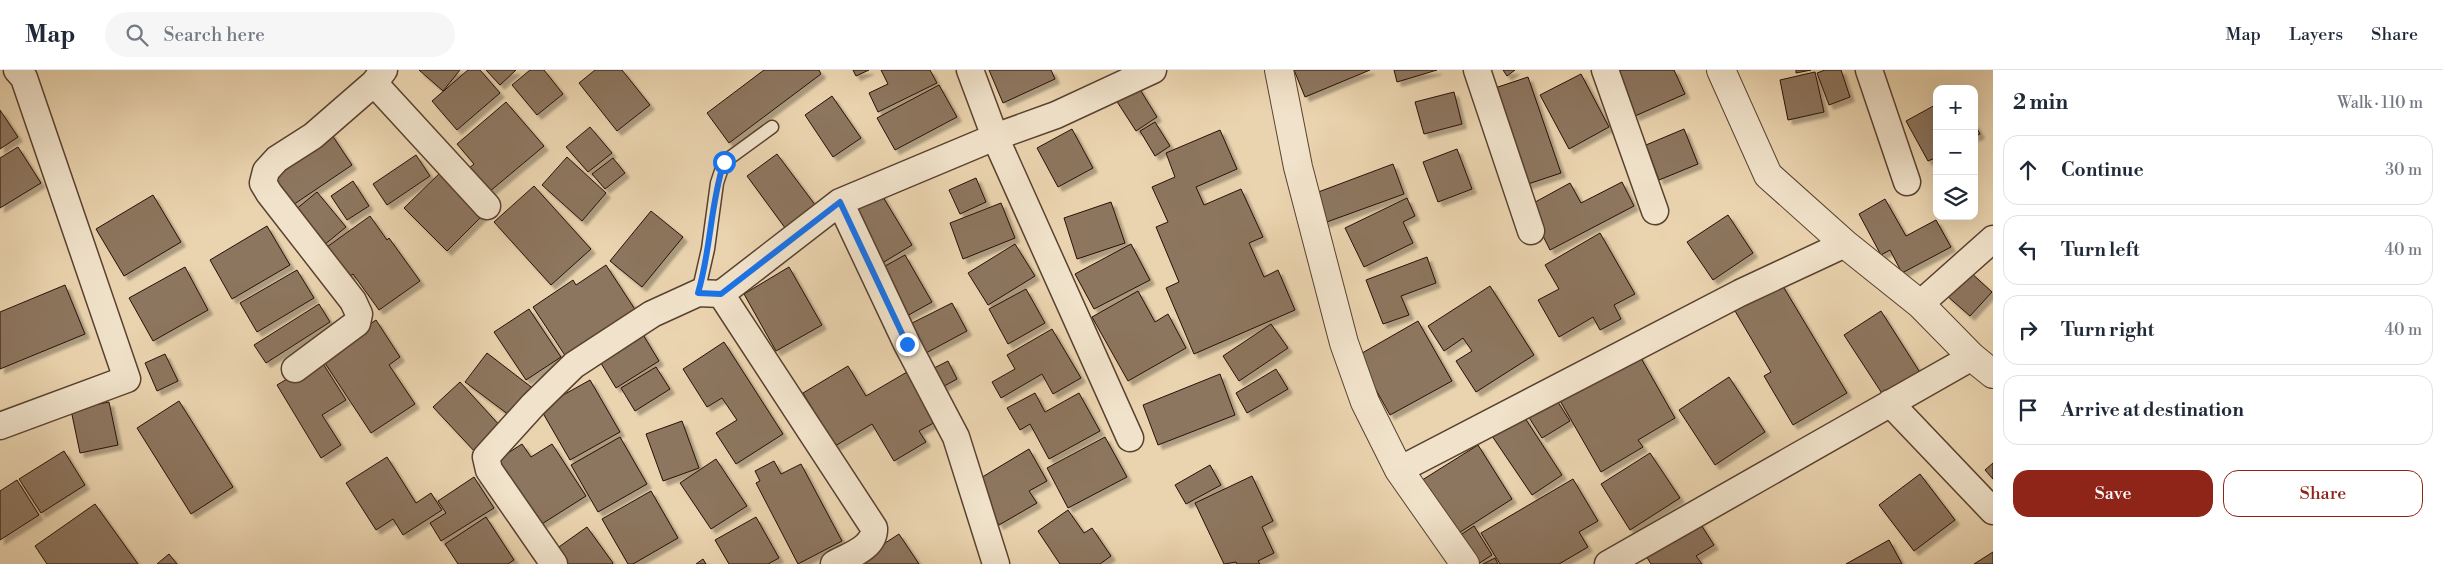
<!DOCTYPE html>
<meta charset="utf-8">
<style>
:root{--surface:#fff;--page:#f6f6f7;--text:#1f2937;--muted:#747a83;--line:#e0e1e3;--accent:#8f2418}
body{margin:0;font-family:"Libre Bodoni",serif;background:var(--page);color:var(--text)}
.controls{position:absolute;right:15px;top:15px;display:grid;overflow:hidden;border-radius:10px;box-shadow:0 5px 20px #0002}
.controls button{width:45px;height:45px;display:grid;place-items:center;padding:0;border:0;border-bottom:1px solid var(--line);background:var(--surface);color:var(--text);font:25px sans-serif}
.stop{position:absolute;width:15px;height:15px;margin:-11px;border:4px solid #1a73e8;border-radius:50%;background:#fff}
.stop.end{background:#1a73e8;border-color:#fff;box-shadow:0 1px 5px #0008}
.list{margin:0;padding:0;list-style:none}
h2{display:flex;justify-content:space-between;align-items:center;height:65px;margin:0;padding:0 20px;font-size:21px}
h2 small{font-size:16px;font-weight:400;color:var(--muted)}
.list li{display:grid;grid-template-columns:32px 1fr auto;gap:15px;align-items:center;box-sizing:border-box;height:70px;margin:0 10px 10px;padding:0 10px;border:1px solid var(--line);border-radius:15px}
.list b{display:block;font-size:19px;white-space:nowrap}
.list em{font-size:16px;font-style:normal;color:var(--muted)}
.actions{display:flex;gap:10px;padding:15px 20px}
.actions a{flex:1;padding:11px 0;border:1px solid var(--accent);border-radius:15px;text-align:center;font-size:18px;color:var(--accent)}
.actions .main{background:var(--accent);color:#fff}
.icon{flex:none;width:28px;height:28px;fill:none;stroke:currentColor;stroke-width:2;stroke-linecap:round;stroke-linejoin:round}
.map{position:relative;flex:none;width:1993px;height:494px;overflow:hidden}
header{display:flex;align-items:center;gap:30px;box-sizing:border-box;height:70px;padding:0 25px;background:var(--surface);border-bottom:1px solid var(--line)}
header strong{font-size:24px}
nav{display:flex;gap:28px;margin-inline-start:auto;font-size:18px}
.search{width:350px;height:45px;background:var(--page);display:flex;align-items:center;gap:12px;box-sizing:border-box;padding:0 18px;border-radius:28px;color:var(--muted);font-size:19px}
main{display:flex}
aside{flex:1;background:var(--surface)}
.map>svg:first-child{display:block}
.building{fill:#8d765e;stroke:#291006;filter:url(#shadow)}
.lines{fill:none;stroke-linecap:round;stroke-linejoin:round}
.service-casing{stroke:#594130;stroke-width:15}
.minor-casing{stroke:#594130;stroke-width:29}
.tertiary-casing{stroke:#594130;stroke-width:30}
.service{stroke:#f1e3cb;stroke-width:12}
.minor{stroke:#f1e3cb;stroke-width:26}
.tertiary{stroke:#f1e3cb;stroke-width:28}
.route{stroke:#1a73e8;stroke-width:6}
</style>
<header>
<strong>Map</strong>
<div class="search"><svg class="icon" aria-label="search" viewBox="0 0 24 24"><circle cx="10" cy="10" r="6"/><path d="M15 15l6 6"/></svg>Search here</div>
<nav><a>Map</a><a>Layers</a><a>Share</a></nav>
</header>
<main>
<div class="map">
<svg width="1993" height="494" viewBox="0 0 1993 494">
<defs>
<filter id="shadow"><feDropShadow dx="4.5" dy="4.5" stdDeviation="1" flood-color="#0004"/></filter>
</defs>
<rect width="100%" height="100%" fill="#ead4af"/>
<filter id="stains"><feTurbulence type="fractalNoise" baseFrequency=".004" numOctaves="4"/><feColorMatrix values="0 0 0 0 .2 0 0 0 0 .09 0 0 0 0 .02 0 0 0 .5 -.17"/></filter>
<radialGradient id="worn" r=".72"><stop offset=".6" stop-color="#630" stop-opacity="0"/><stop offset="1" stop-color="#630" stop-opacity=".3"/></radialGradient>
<path class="building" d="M419 0H460L443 21Z
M468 0H480L500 23 457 60 432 31Z
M486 0H516L500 15Z
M530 0H544L563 24 537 45 512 15Z
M595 0H622L650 35 617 61 579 13Z
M764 0H819L821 4 729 73 707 43Z
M853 0H869L856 6Z
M881 0H930L937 13 878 42 869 23 888 14Z
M989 0H1051L1055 9 1003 33Z
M1294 0H1370L1305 27Z
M1394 0H1437L1397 12Z
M1503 0H1515L1507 6Z
M1619 0H1674L1685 24 1635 46 1615 2Z
M1796 0H1811L1796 3Z
M1825 0H1841L1850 27 1829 35 1817 3Z
M1815 2 1824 42 1788 50 1780 10Z
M1581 4 1609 57 1569 79 1540 25Z
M1528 7 1561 103 1525 115 1492 19Z
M1136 13 1157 47 1136 61 1114 27Z
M939 15 957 47 895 80 877 48Z
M1454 22 1462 54 1424 64 1415 32Z
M832 26 861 68 833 87 805 45Z
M506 32 544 76 483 127 463 103 474 94 457 74Z
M1937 34V87L1928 91 1906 51Z
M0 40 18 67 0 79Z
M1155 52 1170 76 1155 86 1140 61Z
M1974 53 1980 64 1974 67Z
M590 57 612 83 588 102 566 77Z
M1072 59 1093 98 1058 117 1037 78Z
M1684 59 1698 94 1659 110 1646 75Z
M1220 60 1237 99 1196 117 1204 135 1241 119 1263 167 1249 173 1264 207 1278 200 1295 240 1194 284 1166 218 1179 212 1156 157 1168 152 1152 117 1175 107 1166 83Z
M330 62 352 95 290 137 268 104Z
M18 77 41 113 0 138V88Z
M1457 79 1472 119 1438 132 1423 92Z
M777 84 822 144 791 166 747 106Z
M416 85 430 106 387 135 373 114Z
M567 87 606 123 582 151 542 115Z
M613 88 625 103 605 119 592 104Z
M1393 94 1404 124 1324 153 1313 124Z
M444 99 486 142 447 181 404 138Z
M976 108 986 132 960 144 949 120Z
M353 111 369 136 347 150 331 126Z
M1622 112 1634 136 1550 180 1528 136 1570 113 1581 133Z
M534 116 591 179 551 215 494 152Z
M317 122 346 157 318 180 289 145Z
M880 122 912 175 879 195 846 143Z
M153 125 181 172 124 206 96 159Z
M1407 128 1415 146 1403 152 1413 173 1364 197 1345 158Z
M1885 129 1906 166 1936 150 1951 177 1902 203 1890 180 1881 185 1859 144Z
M1111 132 1125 173 1077 189 1064 148Z
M1001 133 1015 168 963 189 950 153Z
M651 141 683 167 642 217 610 191Z
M1728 145 1753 183 1713 210 1687 172Z
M370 146 387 170 389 168 420 211 379 240 353 204 341 212 320 182Z
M267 156 290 195 232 229 210 190Z
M1600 163 1635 224 1614 235 1621 249 1600 260 1593 247 1559 267 1538 230 1559 219 1545 195Z
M1015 174 1035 206 988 235 968 203Z
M1131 174 1150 210 1094 239 1075 204Z
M905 185 932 232 905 247 878 200Z
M1427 187 1436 213 1401 226 1409 245 1383 254 1366 210Z
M606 195 638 244 568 290 533 237 573 210 576 215Z
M185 197 208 240 153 271 129 228Z
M789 197 822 255 776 281 744 224Z
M297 200 314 228 257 262 240 233Z
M1969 201 1992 222 1970 246 1946 225Z
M1781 213 1847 323 1793 355 1764 306 1771 302 1735 241Z
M65 215 85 264 0 299V242Z
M1490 216 1534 285 1476 322 1456 291 1472 281 1463 268 1444 281 1428 256Z
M1026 219 1045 253 1008 274 989 239Z
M1138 221 1155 252 1168 244 1186 278 1128 311 1092 247Z
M952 233 967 261 926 283 910 254Z
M319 234 330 252 266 293 254 275Z
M529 239 561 287 526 310 494 262Z
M1881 241 1921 304 1885 328 1844 265Z
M376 250 400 287 389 295 415 334 371 363 321 287Z
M1418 251 1452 311 1390 345 1357 286Z
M1271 254 1288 278 1239 311 1223 286Z
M639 258 659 291 616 318 596 285Z
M1052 259 1081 308 1053 324 1042 304 1001 328 992 312 1015 299 1007 285Z
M724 272 783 364 736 394 716 363 737 350 722 328 707 337 683 299Z
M1637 281 1675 348 1638 370 1643 377 1601 402 1558 327Z
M487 283 535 320 513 348 465 312Z
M165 284 178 311 157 321 145 293Z
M320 289 346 330 322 345 341 375 321 388 277 315Z
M948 291 957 309 937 320 928 301Z
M848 296 866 326 907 302 939 350 919 361 926 372 894 391 872 354 835 376 803 323Z
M656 297 670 319 635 341 621 318Z
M1276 299 1288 319 1247 343 1236 323Z
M1220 304 1235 345 1158 375 1143 335Z
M1729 307 1765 362 1715 395 1679 340Z
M590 310 620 362 570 390 540 338Z
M460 312 502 358 476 383 433 337Z
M1035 323 1045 342 1079 323 1100 361 1049 389 1030 354 1020 360 1007 338Z
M1556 329 1570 351 1542 368 1528 346Z
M179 331 233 417 191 444 137 358Z
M109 332 118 375 80 383 71 340Z
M1523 345 1562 405 1532 425 1492 366Z
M682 351 699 398 663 411 646 364Z
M620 367 647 414 598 442 571 395Z
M1105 367 1127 407 1068 438 1047 398Z
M522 374 531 387 552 374 586 426 537 457 494 392Z
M1478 375 1512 429 1454 466 1419 412Z
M1029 379 1047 411 1029 421 1037 433 999 455 974 412Z
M64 381 85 415 41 443 19 409Z
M1650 383 1680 428 1630 460 1601 414Z
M387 387 416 433 431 423 442 440 403 465 393 449 376 460 346 413Z
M716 389 747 436 711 459 680 413Z
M774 391 781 404 801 394 842 471 798 494 756 413 760 411 755 401Z
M1993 393V409L1985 400Z
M1210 395 1221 415 1186 434 1175 415Z
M1920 404 1955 450 1914 481 1879 435Z
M1252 406 1273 451 1262 457 1274 483 1258 491 1260 494H1237L1236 492 1224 494 1195 433Z
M474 407 494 438 441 471 430 453 446 443 438 431Z
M1573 409 1598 451 1579 462 1588 477 1559 494H1500L1481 463Z
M17 410 39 445 0 470V421Z
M651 421 678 468 633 494H628L602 449Z
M95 434 138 494H47L35 476Z
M1068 440 1084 463 1092 458 1111 486 1100 494H1060L1038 461Z
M486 447 514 490 508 494H458L445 474Z
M756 447 779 488 768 494H729L715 470Z
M1696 447 1714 475 1696 486 1702 494H1651L1643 481Z
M1474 456 1492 485 1478 494 1456 468Z
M587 457 613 493 612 494H567L556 479Z
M899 464 919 494H862L859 490Z
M1889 470 1902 494H1846Z
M1993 482V494H1974Z
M169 484 177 494H157Z
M1495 488 1498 494H1483Z
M703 489 706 494H696Z"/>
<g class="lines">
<defs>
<path id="service" d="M698 223 708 179 717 113 724 92 772 57"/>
<path id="minor" d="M970 0 995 67 1130 368
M1477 0 1531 161
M1605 0 1655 141
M1869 0 1907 112
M374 13 487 136
M840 132 907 274 956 367 996 494
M721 224 874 458C875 478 848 486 834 494
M1920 234 1993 169
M295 299 357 253 359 244 353 231 269 123 263 113 266 101 277 89 313 66 374 13 384 0
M1890 333 1993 441
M0 356 127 309 24 8 17 0
M1399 400 1740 223 1845 174
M554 494 489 400 486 387 533 335 574 295 652 244 698 223 721 224 840 132 995 67 1056 45 1153 0
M1608 494 1972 287"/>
<path id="tertiary" d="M1279 0 1298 97 1344 273 1365 332 1399 400 1465 494
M1721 0 1768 105 1845 174 1920 234 1972 287 1993 304"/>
</defs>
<use href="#service" class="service-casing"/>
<use href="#minor" class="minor-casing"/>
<use href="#tertiary" class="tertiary-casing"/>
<use href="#service" class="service"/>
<use href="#minor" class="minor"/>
<use href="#tertiary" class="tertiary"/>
</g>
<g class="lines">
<path class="route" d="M724 92C710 135 711 180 698 223L721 224 840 132 907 274"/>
</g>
<rect width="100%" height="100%" filter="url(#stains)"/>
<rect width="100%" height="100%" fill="url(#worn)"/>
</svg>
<div class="controls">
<button>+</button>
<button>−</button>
<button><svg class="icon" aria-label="layers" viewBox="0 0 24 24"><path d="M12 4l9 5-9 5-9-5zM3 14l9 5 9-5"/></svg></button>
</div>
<div class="stop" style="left:724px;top:92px"></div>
<div class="stop end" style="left:907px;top:274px"></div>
</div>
<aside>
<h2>2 min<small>Walk · 110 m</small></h2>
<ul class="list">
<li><svg class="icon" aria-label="ahead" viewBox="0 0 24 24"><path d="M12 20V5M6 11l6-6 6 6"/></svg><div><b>Continue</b></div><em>30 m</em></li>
<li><svg class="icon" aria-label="left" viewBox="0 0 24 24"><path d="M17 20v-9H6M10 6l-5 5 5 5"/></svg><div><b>Turn left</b></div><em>40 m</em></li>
<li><svg class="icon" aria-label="right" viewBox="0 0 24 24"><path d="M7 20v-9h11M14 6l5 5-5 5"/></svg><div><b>Turn right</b></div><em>40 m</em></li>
<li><svg class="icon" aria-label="arrive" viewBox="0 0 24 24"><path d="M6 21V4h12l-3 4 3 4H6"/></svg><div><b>Arrive at destination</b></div></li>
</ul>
<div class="actions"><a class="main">Save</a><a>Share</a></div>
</aside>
</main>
